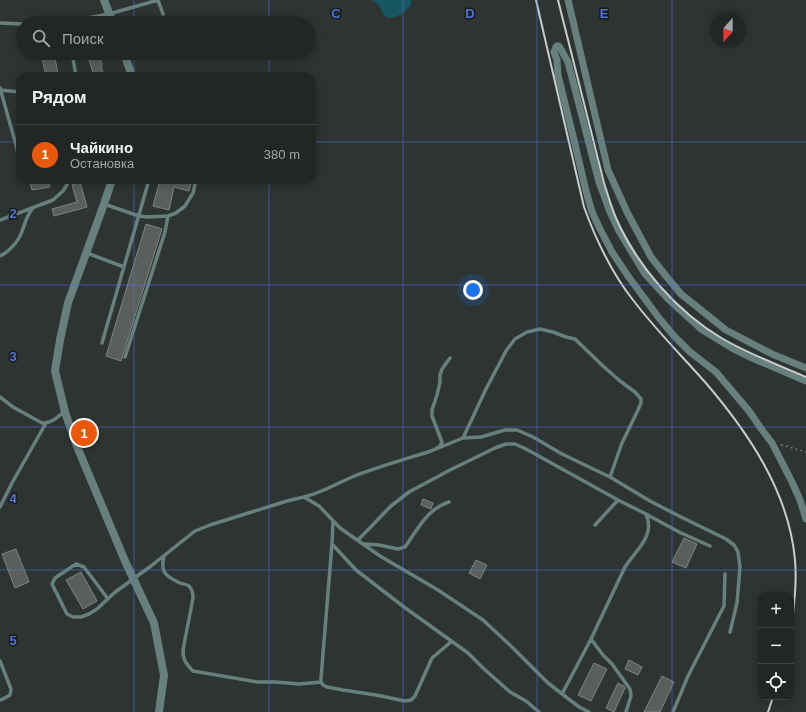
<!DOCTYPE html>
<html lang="ru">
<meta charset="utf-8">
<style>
:root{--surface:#222726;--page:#2a2f2e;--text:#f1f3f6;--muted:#a2a5a7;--line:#3f4443;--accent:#ea580c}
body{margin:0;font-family:Helvetica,sans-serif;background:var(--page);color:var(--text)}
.controls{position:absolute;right:12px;bottom:12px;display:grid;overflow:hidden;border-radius:8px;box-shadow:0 2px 10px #0003}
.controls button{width:36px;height:36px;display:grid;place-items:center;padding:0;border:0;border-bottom:1px solid var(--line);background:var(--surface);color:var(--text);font:20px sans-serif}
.compass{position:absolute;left:710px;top:12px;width:36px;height:36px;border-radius:50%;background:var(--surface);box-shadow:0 2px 10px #0003;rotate:201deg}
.you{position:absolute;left:473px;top:290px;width:14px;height:14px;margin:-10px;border:3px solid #fff;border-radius:50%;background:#1a73e8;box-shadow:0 0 0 6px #1a73e833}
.badge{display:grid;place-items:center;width:26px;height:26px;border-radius:50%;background:var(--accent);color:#fff;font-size:13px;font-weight:700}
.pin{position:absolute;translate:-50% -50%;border:2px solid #fff;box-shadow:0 1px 4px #0006}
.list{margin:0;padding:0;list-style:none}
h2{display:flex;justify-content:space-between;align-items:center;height:52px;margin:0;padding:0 16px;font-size:17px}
h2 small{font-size:13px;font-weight:400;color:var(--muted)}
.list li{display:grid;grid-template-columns:26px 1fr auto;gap:12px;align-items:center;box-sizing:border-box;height:60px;padding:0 16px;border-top:1px solid var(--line)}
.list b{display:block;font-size:15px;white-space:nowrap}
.list p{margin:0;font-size:13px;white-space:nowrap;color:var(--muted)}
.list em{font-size:13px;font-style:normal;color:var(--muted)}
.icon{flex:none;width:22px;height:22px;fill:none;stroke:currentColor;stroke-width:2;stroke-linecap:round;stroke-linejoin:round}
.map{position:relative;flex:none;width:806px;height:712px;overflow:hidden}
.search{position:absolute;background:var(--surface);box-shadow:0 2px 10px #0003;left:16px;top:16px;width:300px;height:44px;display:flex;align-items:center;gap:10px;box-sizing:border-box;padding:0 14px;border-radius:22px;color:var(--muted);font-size:15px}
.panel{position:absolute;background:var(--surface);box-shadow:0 2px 10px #0003;left:16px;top:72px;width:300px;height:112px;border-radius:12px}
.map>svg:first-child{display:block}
.water{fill:#165760}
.building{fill:#5a5f5b;stroke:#7e847f}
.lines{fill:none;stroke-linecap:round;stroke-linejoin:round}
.path{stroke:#747a78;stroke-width:1.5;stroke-dasharray:2 3;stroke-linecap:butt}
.service{stroke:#67807e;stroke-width:3.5}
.minor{stroke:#67807e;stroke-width:7}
.tertiary{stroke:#67807e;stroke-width:8}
.rail{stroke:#c8cdcb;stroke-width:2}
.grid{fill:none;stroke:#5076dd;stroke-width:1;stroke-opacity:0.55}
.grid-label{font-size:13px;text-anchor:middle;font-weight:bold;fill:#5076dd;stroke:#191b1a;stroke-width:3;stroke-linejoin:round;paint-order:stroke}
</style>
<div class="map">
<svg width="806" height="712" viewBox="0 0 806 712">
<rect width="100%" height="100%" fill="#2e3432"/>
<path class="water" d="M371 0H411V5C405 12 397 18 388 18L384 15 378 4Z"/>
<path class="building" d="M41 53H54L58 74 46 76Z
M87 53H99L102 65 101 66 104 76H94Z
M29 180H48L50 187 32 190Z
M160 180H192L189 191 174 187 169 210 153 206Z
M80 182 87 207 54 216 52 209 77 202 72 185Z
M146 224 162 229 121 361 106 356Z
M423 499 433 503 431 509 421 505Z
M684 538 697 544 686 568 672 562Z
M16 549 29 582 15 588 2 554Z
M476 560 487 565 480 579 469 573Z
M81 572 97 601 83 609 66 580Z
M629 660 642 667 638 675 625 669Z
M594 663 607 669 591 701 578 695Z
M662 676 674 682 660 712H644Z
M618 683 624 686 625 688 614 712 606 708Z"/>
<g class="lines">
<path class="path" d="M781 445 786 446 806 452"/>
<path class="service" d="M158 0 163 14
M0 23 23 24
M51 23 66 22 109 14 158 0
M72 53 76 76
M0 88 16 145 20 163
M0 90 20 92
M104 204 139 216 148 217 168 216 176 213 185 206 193 193 196 180
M0 220 53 200 63 191 70 180
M87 253 124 267
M0 256C7 253 15 245 19 238 24 229 25 218 32 209
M102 343 149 180
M125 357 165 232 168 216
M0 397 13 407 42 423C51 424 57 417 64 412
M463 438 486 389 506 351 515 339 527 332 540 329 553 332 566 337 575 339 603 366 620 381 635 392 641 399V403L638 410 622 443 610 477
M436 449 463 438 481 437 505 430H517L533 437 562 454 610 477 650 501 679 516 726 539 734 545 738 552 740 567 737 603 730 632
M304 497C321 493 336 484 352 477 377 467 403 460 428 452 434 450 440 448 442 442L432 416V410L437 395 440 382V375L442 369 450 358
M0 507 12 483 46 423
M646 514 679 532 710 546
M333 521 332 544 321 678V682L323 685 327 687 343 690 376 695 405 701 411 700 415 696 432 658 452 641
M595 525 618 500
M358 540 391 506 409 492 450 470 495 448 506 444H515L526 449 618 500 646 514C656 536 635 551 625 567L591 639 603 655 612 664 630 689 631 696 626 712
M332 544 356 570 404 607 468 653 483 668 510 692 526 701 539 712
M365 544 379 545 398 549 405 547C415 533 425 514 440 506 443 504 446 503 449 502
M164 556C160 572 165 576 180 583 182 584 187 584 189 586 192 589 193 594 193 598L183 650C183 661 186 663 193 671L257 682H275L299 684 321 682
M108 599 84 567 76 564 55 578 52 584 67 614 73 617H81L89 614 97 609 114 593 151 566 195 531 210 525 287 501 304 497 319 506 340 528 380 556 438 590 483 620 512 647 548 683 579 707 589 712
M0 661 11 689 10 695 3 699 0 700
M562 694 591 639
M673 712 688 676 724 606 725 574"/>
<path class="minor" d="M568 0 608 170 627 212 651 257 666 276 681 294 726 330 772 354 806 368
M806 381 752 358 732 348 701 329 669 300 645 274 619 231 610 212 599 182 568 62 559 46H557L556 47 554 52 557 60 558 75 574 140 586 191 592 212 600 229 612 252 628 276 659 318 674 336 690 352 716 372 749 411 760 427 772 443 792 482 800 500 806 519"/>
<path class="tertiary" d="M104 0 113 23
M124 53 132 76
M112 180 104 204 68 303 60 340 55 371 65 412 76 444 125 561 154 623 164 675 159 712"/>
<path class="rail" d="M536 0 584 207C596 240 611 272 633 300 655 329 681 355 705 382 748 432 789 492 795 560 797 583 794 606 791 629
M558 0 604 183C608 195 611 206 616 218 637 266 677 312 723 339 749 354 778 365 806 377
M768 712 773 697"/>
</g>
<path class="grid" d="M134 0V23M269 0V23M403 0V712M537 0V712M672 0V712M134 53V76M269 53V76M0 142H20M312 142H806M134 180V712M269 180V712M0 285H806M0 427H806M0 570H806"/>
<g class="grid-label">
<text x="336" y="18">C</text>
<text x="470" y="18">D</text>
<text x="604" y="18">E</text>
<text x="13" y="218">2</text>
<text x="13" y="361">3</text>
<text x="13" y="503">4</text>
<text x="13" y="645">5</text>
</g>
</svg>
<div class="controls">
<button>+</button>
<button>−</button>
<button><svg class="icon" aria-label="locate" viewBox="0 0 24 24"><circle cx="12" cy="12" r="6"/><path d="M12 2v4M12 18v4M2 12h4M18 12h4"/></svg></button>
</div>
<svg class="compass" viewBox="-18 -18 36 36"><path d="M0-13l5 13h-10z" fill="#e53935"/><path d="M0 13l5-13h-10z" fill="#a2a5a7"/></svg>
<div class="you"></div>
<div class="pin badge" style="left:84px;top:433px">1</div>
<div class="search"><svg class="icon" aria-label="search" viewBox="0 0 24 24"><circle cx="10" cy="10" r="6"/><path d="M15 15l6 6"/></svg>Поиск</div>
<section class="panel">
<h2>Рядом<small></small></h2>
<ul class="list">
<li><span class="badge">1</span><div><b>Чайкино</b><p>Остановка</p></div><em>380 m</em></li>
</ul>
</section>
</div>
